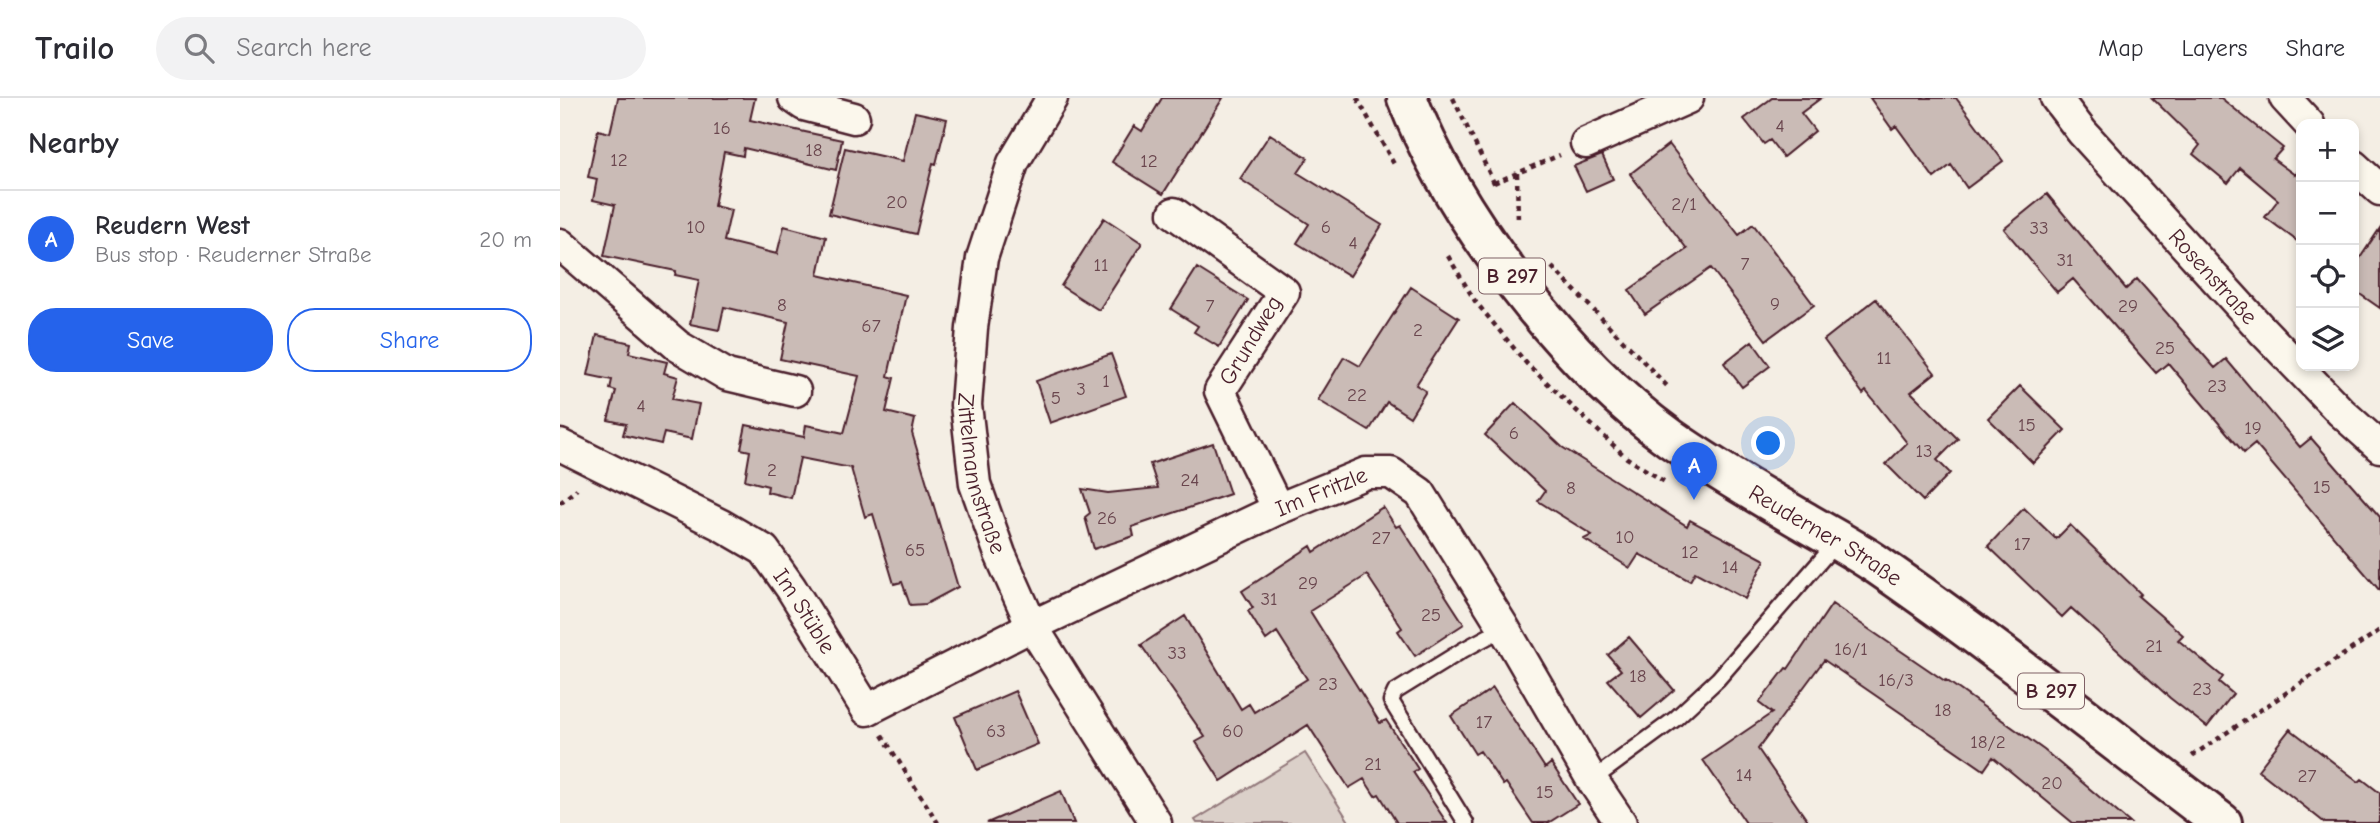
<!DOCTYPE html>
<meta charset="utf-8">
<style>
:root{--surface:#fff;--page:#f2f2f3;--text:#2b2b33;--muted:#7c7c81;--line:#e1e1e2;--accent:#2563eb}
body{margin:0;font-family:"Comic Neue",sans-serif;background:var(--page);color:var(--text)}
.controls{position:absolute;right:21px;top:21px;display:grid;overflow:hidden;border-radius:14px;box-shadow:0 4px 10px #0003}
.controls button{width:63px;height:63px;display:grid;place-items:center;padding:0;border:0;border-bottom:2px solid var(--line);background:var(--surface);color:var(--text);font:35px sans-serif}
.you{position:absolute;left:1209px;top:346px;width:24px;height:24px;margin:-18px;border:5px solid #fff;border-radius:50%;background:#1a73e8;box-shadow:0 0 0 10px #1a73e833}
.badge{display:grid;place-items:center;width:46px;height:46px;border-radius:50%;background:var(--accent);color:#fff;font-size:23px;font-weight:700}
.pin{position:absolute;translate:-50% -58px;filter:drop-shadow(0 2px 4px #0008)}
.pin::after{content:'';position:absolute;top:37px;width:24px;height:21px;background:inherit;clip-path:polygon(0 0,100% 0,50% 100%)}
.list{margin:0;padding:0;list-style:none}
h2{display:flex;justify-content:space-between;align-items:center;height:91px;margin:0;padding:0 28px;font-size:30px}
h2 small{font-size:23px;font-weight:400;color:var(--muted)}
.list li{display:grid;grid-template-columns:46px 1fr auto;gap:21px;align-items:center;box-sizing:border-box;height:98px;padding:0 28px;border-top:2px solid var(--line)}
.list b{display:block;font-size:26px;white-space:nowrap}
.list p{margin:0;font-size:23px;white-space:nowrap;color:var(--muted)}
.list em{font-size:23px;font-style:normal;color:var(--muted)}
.actions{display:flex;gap:14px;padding:21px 28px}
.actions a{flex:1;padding:16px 0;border:2px solid var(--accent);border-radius:28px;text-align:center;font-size:24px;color:var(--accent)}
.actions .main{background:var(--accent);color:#fff}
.icon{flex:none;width:38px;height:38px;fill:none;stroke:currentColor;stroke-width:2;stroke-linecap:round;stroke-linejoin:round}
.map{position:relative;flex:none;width:1820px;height:725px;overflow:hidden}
header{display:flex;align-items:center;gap:42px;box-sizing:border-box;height:98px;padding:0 35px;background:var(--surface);border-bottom:2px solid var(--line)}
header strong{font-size:33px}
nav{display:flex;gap:38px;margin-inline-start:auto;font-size:24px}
.search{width:490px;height:63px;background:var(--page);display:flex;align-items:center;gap:18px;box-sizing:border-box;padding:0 24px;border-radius:38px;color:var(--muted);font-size:26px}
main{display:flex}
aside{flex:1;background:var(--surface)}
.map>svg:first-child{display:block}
.green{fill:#dbd0c9;stroke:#92787a;stroke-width:2}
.building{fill:#cabbb6;stroke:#4a1f2b;stroke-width:2}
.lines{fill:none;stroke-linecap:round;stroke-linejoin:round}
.service-casing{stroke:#4a1f2b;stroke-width:19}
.minor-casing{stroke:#4a1f2b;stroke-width:35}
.primary-casing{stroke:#4a1f2b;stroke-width:44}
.path{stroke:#4a1f2b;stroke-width:4.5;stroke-dasharray:5 5;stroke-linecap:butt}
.service{stroke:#fbf7ec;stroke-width:14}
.minor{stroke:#fbf7ec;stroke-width:30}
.primary{stroke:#fbf7ec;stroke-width:38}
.labels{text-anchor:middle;stroke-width:7;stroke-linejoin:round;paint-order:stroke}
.number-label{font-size:19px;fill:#6a464e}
.shield{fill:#fbf7ec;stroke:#7f6065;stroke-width:2}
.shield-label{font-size:21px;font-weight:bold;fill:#4a1f2b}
.street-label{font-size:23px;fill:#4a1f2b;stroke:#fbf7ec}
</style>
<header>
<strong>Trailo</strong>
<div class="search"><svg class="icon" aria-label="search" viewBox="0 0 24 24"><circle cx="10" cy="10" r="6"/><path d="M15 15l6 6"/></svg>Search here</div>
<nav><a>Map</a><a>Layers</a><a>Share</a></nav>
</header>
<main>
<aside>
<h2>Nearby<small></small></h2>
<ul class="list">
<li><span class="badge">A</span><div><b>Reudern West</b><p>Bus stop · Reuderner Straße</p></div><em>20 m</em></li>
</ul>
<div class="actions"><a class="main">Save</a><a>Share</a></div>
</aside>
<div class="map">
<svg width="1820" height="725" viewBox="0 0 1820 725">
<rect width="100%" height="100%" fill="#f4eee4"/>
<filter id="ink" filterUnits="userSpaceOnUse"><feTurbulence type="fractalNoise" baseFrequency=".0143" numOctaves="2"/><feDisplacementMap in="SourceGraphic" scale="14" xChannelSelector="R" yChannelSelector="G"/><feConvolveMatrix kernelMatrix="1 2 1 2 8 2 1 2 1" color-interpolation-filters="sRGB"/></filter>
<g filter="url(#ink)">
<path class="green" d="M745 655 790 725H637L635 722Z"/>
<path class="building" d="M58 0H195L190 22 282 42 276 72 184 50 183 58 164 54 154 108 171 112 164 143 217 156 224 128 266 139 258 177 346 197 328 278 334 280 326 314 355 321 352 335 398 489 366 506 350 507 342 484 334 486 313 416 305 419 291 370 240 360 231 400 207 394 208 388 185 382 190 353 181 351 186 327 244 339 246 327 284 335 299 278 220 261 228 224 164 209 159 232 130 226 139 182 115 177 116 173 44 158 55 107 33 102 37 81 28 79 38 32 50 35Z
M602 0H663L603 96 552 64 574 28 582 33Z
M1212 0H1261L1241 15 1255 33 1223 59 1210 42 1204 46 1184 21Z
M1310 0H1396L1443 63 1407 90 1391 67 1374 80 1336 28 1332 31Z
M1592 0H1661L1723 50 1713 61 1735 77 1741 68V146L1705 119 1718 102 1680 70 1668 85 1633 56 1640 47Z
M355 14 387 21 376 66 373 65 356 136 269 116 285 50 343 63Z
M710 36 748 60 738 75 822 127 790 178 737 145 749 126 680 81Z
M1109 46 1179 137 1193 126 1254 207 1206 242 1151 170 1085 216 1069 192 1127 151 1070 76Z
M1042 57 1053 81 1026 93 1014 68Z
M1487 96 1566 191 1577 181 1655 270 1666 261 1740 349 1751 340 1820 419V493L1695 346 1684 355 1608 265 1596 275 1513 181 1497 194 1444 131Z
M544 120 582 145 539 212 501 188Z
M1820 130V210L1794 192V169Z
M637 170 688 202 659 249 634 234 638 228 611 211Z
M851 189 899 220 856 287 866 293 850 319 827 304 809 333 758 302 784 259 800 268Z
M1316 201 1375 275 1351 294 1398 341 1377 362 1390 375 1363 403 1326 366 1347 345 1306 293 1303 296 1264 242Z
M37 237 71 245 69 255 107 264 104 275 118 279 112 301 139 306 132 341 104 335 101 346 63 337 66 326 48 322 56 293 50 291 52 282 28 277Z
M1192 243 1210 268 1182 289 1164 265Z
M551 256 566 298 490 325 476 283Z
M1460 288 1505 332 1473 365 1428 320Z
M955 305 1002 349 1043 375 1127 428 1130 422 1205 462 1185 501 1135 474 1130 483 1079 456 1070 470 1024 441 1032 437 978 403 985 393 925 337Z
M653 345 670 396 572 429 574 438 534 451 525 419 530 415 522 391 548 395 598 390 590 366Z
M823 409 836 429 840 427 904 526 855 558 838 533 842 530 807 477 750 513 820 625 826 622 858 671 853 674 887 725H837L819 696 815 698 804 681 789 690 748 627 661 683 636 644 645 639 581 547 625 518 681 611 689 606 694 614 747 581 717 534 706 542 688 513 693 510 682 493 751 448 754 454Z
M1464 410 1496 441 1510 427 1581 496 1578 498 1623 537 1618 542 1663 579 1659 584 1673 596 1647 629 1610 600 1511 510 1502 519 1428 448Z
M1272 506 1385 583 1386 582 1484 652 1570 725H1513L1433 659 1424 672 1264 562 1198 651 1249 725H1186L1143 662 1212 615 1199 605 1226 570 1228 571Z
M1069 539 1114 592 1081 620 1048 582 1061 572 1048 557Z
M933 590 985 670 991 665 1018 706 988 725H973L946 685 943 687 920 653 915 656 891 618Z
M455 593 478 646 417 672 395 619Z
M1730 631 1799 684 1802 681 1820 695V725H1765L1698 672Z
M501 693 514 725H427Z"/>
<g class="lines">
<defs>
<path id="service" d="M1032 682 1115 621 1158 581 1276 445
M906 725 831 603 835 594 903 552 944 530"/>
<g id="minor">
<path d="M234 0 244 7 294 20"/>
<path id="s1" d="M492 0 453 65 422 160 412 230 406 307 415 386 440 456 472 528 596 725"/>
<path id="s2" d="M1496 0 1522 34 1702 232 1781 314 1820 349"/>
<path d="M1725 0 1749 26"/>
<path d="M1026 45 1128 0"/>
<path d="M1794 68 1820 92"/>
<path d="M614 115 724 194 660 293 718 411"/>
<path d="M0 146 118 248 167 277 235 293"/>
<path id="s3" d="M0 347 161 427 204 452 231 490 307 612 472 528 718 411 806 375H831L860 395 944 530 1032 682 1061 725"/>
</g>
<g id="primary">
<path id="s4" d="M847 0C894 120 1006 265 1110 340 1154 371 1201 398 1247 425 1271 439 1296 452 1319 468 1437 549 1548 639 1662 725"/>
</g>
</defs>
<use href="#service" class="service-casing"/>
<use href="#minor" class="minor-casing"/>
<use href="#primary" class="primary-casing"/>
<path class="path" d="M797 0 834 66
M893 0 935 87
M957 75 958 125
M934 85 1000 57
M888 158 915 203 967 266 1067 360 1105 384
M992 169 1110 291
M0 405 17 391
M322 637 378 725
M1632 658 1820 532"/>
<use href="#service" class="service"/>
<use href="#minor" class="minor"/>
<use href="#primary" class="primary"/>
</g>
</g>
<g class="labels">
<g class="number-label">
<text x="1220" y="34">4</text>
<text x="162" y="36">16</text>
<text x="254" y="58">18</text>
<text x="59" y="68">12</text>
<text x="589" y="69">12</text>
<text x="337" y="110">20</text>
<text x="1124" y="112">2/1</text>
<text x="136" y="135">10</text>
<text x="766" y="135">6</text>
<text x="1479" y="136">33</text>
<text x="793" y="151">4</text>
<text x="1505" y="168">31</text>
<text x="1185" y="172">7</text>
<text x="541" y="173">11</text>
<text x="1215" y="212">9</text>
<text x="222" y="213">8</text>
<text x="650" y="214">7</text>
<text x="1568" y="214">29</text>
<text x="311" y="234">67</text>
<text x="858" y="238">2</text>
<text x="1605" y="256">25</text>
<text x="1324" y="266">11</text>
<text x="546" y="289">1</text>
<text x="1657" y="294">23</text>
<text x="521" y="297">3</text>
<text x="797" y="303">22</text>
<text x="496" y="306">5</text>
<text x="81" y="314">4</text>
<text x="1467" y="333">15</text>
<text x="1693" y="336">19</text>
<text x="954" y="341">6</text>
<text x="1364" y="359">13</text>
<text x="212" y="378">2</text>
<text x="630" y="388">24</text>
<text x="1762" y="395">15</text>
<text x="1011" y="396">8</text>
<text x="547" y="426">26</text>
<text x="1065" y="445">10</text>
<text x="821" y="446">27</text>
<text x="1462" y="452">17</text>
<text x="355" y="458">65</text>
<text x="1130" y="460">12</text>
<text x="1170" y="475">14</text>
<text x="748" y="491">29</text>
<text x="709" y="507">31</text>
<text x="871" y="523">25</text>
<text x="1594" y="554">21</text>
<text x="1291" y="557">16/1</text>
<text x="617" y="561">33</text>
<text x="1078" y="584">18</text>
<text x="1336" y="588">16/3</text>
<text x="768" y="592">23</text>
<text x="1642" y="597">23</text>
<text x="1383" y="618">18</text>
<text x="924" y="630">17</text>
<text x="436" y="639">63</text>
<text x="673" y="639">60</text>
<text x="1428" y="650">18/2</text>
<text x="813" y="672">21</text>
<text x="1184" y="683">14</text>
<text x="1747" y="684">27</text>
<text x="1492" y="691">20</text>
<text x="985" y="700">15</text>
</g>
<g class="shield">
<rect x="919" y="160.5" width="66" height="35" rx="5"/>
<rect x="1458" y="575.5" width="66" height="35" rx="5"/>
</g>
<g class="shield-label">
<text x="952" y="185">B 297</text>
<text x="1491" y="600">B 297</text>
</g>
<g class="street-label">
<text dy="8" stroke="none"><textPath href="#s2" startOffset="238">Rosenstraße</textPath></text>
<text transform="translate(690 242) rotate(-59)" y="8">Grundweg</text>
<text dy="8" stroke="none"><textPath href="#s1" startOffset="394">Zittelmannstraße</textPath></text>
<text dy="8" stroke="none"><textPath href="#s3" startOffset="924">Im Fritzle</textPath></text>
<text dy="8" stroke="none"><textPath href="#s4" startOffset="618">Reuderner Straße</textPath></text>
<text dy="8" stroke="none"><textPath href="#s3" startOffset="303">Im Stüble</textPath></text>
</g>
</g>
</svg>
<div class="controls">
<button>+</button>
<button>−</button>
<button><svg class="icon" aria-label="locate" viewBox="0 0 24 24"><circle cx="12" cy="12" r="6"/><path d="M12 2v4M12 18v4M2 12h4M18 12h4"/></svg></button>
<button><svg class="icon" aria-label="layers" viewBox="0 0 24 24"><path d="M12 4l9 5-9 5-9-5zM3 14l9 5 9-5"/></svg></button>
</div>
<div class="you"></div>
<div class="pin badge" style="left:1134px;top:402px">A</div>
</div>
</main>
